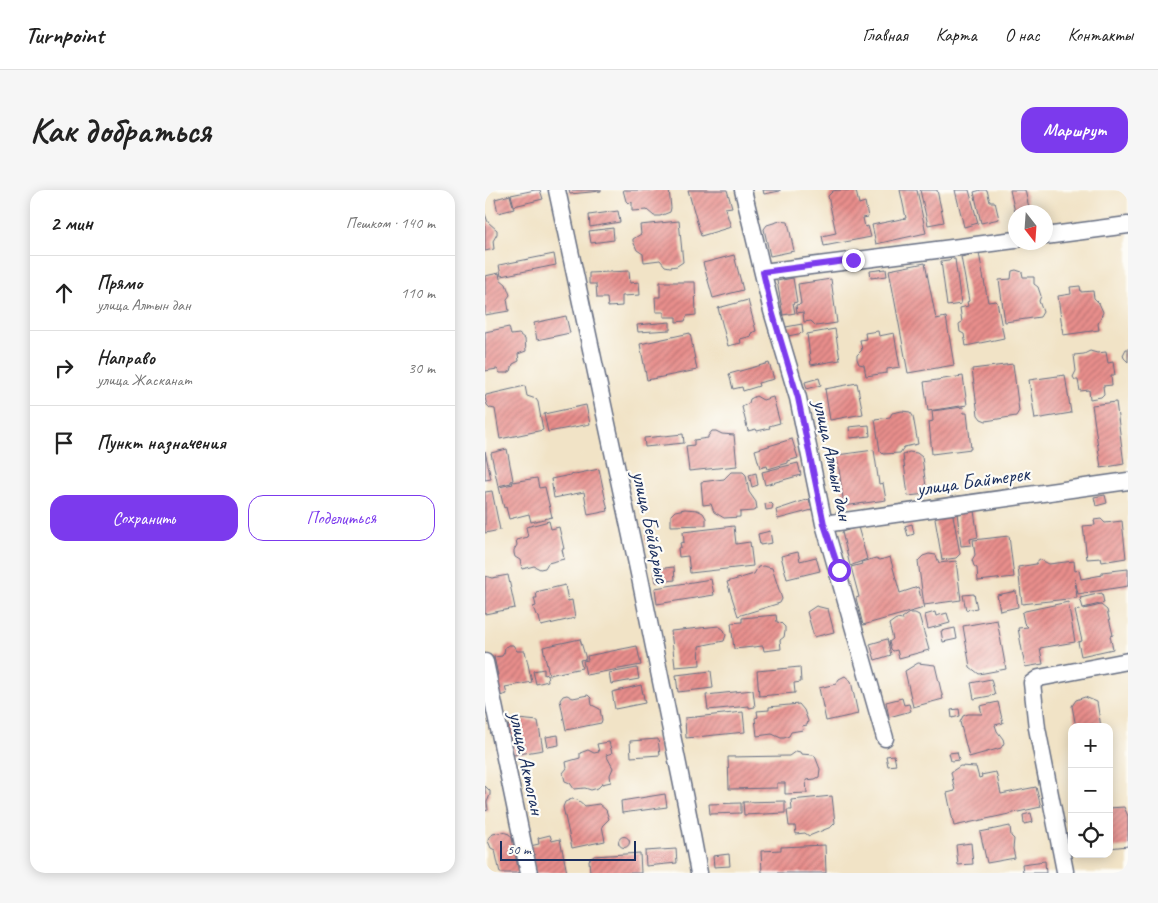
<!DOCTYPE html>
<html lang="ru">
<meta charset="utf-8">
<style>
:root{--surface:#fff;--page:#f6f6f6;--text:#222;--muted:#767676;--line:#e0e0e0;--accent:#7c3aed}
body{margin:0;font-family:Caveat,sans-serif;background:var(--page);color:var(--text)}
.controls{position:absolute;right:15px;bottom:15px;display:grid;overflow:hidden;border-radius:10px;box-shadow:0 2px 12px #0003}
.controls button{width:45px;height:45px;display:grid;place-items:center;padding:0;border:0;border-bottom:1px solid var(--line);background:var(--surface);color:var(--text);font:25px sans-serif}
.compass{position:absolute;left:523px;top:15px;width:45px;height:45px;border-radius:50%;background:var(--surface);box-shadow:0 2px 12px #0003;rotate:163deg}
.scale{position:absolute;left:15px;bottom:12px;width:136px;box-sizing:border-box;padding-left:5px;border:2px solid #1b2f5e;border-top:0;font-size:14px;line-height:18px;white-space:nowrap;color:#1b2f5e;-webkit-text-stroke:4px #fdfcf7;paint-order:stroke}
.stop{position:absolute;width:15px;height:15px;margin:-11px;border:4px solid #7c3aed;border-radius:50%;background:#fff}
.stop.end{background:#7c3aed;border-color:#fff;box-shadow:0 1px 5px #0008}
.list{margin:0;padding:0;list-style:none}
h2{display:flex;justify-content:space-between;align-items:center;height:65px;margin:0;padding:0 20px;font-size:21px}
h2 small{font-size:16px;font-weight:400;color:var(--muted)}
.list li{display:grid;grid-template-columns:32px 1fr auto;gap:15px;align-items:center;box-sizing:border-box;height:75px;padding:0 20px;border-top:1px solid var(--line)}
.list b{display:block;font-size:19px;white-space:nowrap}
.list p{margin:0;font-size:16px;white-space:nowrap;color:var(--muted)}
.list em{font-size:16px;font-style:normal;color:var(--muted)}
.actions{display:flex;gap:10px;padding:15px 20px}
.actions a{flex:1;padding:11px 0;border:1px solid var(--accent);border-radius:15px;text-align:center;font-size:18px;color:var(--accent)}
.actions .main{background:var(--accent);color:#fff}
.icon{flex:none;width:28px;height:28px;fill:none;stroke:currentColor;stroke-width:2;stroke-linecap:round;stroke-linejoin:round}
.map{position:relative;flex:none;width:643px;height:683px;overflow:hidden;border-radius:15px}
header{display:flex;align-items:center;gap:30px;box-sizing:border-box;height:70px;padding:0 25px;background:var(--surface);border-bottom:1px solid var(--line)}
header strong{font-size:24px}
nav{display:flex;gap:28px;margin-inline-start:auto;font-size:18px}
.intro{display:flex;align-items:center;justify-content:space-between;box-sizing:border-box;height:120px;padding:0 30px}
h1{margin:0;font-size:35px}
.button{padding:12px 22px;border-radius:15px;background:var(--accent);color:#fff;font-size:18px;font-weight:700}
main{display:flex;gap:30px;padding:0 30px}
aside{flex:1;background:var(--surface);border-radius:15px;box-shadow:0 2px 12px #0003}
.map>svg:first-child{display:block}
.building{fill:url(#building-hatch)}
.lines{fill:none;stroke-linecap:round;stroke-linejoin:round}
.minor-casing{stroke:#666e82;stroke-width:19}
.minor{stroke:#fff;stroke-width:16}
.route{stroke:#7c3aed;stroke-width:6}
.labels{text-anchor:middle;stroke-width:4.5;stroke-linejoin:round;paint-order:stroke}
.street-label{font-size:21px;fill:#1b2f5e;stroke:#fdfcf7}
</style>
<header>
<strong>Turnpoint</strong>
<nav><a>Главная</a><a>Карта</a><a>О нас</a><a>Контакты</a></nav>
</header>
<div class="intro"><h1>Как добраться</h1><a class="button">Маршрут</a></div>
<main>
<aside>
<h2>2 мин<small>Пешком · 140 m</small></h2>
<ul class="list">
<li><svg class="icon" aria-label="ahead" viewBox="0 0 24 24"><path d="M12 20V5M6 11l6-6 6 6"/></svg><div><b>Прямо</b><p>улица Алтын дан</p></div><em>110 m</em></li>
<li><svg class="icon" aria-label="right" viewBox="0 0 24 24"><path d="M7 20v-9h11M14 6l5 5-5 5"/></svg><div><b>Направо</b><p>улица Жасканат</p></div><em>30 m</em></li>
<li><svg class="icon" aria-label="arrive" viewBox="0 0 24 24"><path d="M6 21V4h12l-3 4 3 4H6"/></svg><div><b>Пункт назначения</b></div></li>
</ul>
<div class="actions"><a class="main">Сохранить</a><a>Поделиться</a></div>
</aside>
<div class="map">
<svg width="643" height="683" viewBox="0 0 643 683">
<defs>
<pattern id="building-hatch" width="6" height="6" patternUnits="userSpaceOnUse" patternTransform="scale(1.25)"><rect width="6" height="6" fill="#e88e8b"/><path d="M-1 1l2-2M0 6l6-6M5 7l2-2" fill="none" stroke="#bb7475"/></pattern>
</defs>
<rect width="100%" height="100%" fill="#fdfcf7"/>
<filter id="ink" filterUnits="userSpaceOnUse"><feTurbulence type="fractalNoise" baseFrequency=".02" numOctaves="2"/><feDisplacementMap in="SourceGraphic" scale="10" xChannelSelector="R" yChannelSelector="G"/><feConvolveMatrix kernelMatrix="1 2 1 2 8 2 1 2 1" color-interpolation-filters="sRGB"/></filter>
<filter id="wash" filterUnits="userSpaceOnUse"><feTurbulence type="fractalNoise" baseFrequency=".0096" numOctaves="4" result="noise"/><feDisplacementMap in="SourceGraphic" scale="20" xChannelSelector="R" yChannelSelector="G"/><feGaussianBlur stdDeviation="1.12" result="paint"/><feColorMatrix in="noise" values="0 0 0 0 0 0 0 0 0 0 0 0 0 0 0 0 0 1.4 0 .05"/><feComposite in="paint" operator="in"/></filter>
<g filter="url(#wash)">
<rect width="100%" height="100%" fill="#f1e3c6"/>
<g id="blocks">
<path class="building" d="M50 0H55L58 9 29 16 26 5Z
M84 0H116V1L85 4Z
M138 0H184L186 18 185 22 175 26H169L162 20 147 21V12L143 13 141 11Z
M203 0H242L247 17 240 18 246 37 216 46Z
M278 0H295V1L279 4Z
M353 0 371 1 374 14 380 12 383 27 378 28 380 37 383 36 386 47 339 56 337 46 351 43 343 6 348 1Z
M415 0H432L441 43 391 54 387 35 421 28Z
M435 0H452L459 32 443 35Z
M470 0H484L493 33 479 37Z
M496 0H502L505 12H510L514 29 496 33 489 2Z
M525 0H540L545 22H530Z
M25 5 29 19 13 23 10 9Z
M133 21 135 32 105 37 104 25Z
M0 24 3 32 12 40V44L8 51 9 59 0 61Z
M194 31 198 72 192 76 185 77 180 76 175 70 159 72 158 64 152 60 148 51V49L156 44 155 35Z
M295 31 303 32 309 61 285 66 279 39 282 35Z
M128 38 129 50 106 53 104 41Z
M494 63 503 112 511 111 512 112 519 148 481 156 479 144 475 142 474 134 477 132 475 118 483 116 482 112 484 111 476 67Z
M69 64 71 75 16 86 14 75Z
M249 65 258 100 228 108 218 73Z
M470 69 476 114 462 116 456 71Z
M440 73 451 129 461 127 469 175 423 183 404 80Z
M401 79 402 86 386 88 385 81Z
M531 80 537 82 538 87H549V94L553 97 556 106 554 111 558 122 555 127 520 132 514 90 526 89 527 81Z
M144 81 145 93 154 92 155 105 137 106V116L123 117 122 108H112L111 94H104V83Z
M14 83 15 89 21 94 25 105 22 109 24 121 0 125V86Z
M308 88 312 112 308 113 310 123 298 125 292 91Z
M346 89 352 133 331 136 326 131 319 132 318 122 312 123 311 115 316 114 313 94Z
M175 92H210L211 125 202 126 200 131 191 132V127H179V122H171L170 107H175Z
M595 96 596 102 608 101 609 108 614 113 618 122 613 134 614 140 578 145 573 106 586 104 585 97Z
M263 110 271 141 266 143 267 146 255 149 256 153 243 156 233 118Z
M81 126 85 143 52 150 49 133Z
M185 132V140L153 142 152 135Z
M317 134 318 143 303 146 301 137Z
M24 137 26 145 34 144 40 149 41 161 33 164 34 171 28 174 26 181 22 183H15L12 179 0 181V142Z
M350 139 355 170 326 175 322 144Z
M393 141 394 146 409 143 415 177 402 179V183L381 186 379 175 374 174 372 169V165L377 160 375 150 381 149 380 143Z
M205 143 212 180 162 190 155 154Z
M641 159H643V172L639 168 638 165Z
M605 161 612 163 621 162 623 173 628 172 630 185H626L627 195 618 196 619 204 616 207 605 209 604 200 595 201 593 190H590L588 187 591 181 589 165 599 164Z
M284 173 289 189 273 193 274 196 258 201 257 197 248 199 244 184Z
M528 174 534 221 531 226 501 231 496 229 493 225 487 179Z
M580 185 586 223 550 229 544 190Z
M478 186 482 215 443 221 439 192Z
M334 188 336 195 322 199 320 192Z
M372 193 378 224 345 230 340 199Z
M40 196 42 206 51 209 53 212 58 240 15 249 10 219 5 218 2 215 0 208 1 205Z
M271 206 278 210 288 207 295 233 284 236 285 238 272 241 271 239 263 241 257 217 264 213 265 209Z
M631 212 639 274 616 278 607 215Z
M101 215 105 234 63 242 59 224Z
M478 217 479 223H482L486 259 447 264 444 232 448 231 447 221Z
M417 221 425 222 428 226 433 254 419 257 415 263 398 264 395 261 390 229 405 227 407 223Z
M384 235 385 246 365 248 364 237Z
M227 241H231L237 244 249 245 252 276 204 281 201 256 209 255V250L223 248V246Z
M198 244 199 253 160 257 159 248Z
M307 249 313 268 303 271V273L283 279 282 276 275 278 270 260Z
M22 259 28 290 26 291V293L13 296 6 263Z
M389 260 394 294 398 293 401 310 359 316 352 265Z
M0 261 6 289 0 290Z
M424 262 432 263 437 267 442 304 423 306 418 265Z
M313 273 316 285 280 295 277 282Z
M114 279 123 321 103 325 99 302 69 308 66 289Z
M246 282H258L261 285 264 302 271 312 272 319 268 321 255 322V327L239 328 229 322 226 314 218 315 216 292 239 289Z
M271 283 273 295 267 297 264 285Z
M52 288 54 298 60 297 67 327 46 332 44 324 24 329 21 317 19 318 14 297 28 294 27 292Z
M7 301 15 340 0 343V302Z
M620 305 622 313 611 316 609 307Z
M324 309 327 320 293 329 291 320Z
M286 313 288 315 287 319 281 320 280 314Z
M483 318 489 321 493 347 485 349 486 355 476 356 472 323Z
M200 319 212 320 218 323 221 328V335L186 336V325L190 321Z
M465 323 468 325 475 364 471 368 457 370 450 329 452 326Z
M616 329 620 333 637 331 641 368 617 372 616 368 602 369 598 336 610 335 609 330Z
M64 331 66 339 74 337 79 359H77L79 369 63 373 60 378 55 379 49 376 37 379 35 370 30 367 29 363V360L32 355 31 350 43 347 41 337Z
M427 334 429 344 423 346 420 336Z
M249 336 251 354 265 352 268 376 205 383 203 366 194 367 193 358 196 357 195 353 199 352 198 342Z
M373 337 382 369 365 376 357 342Z
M285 341 287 353 275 355 273 344Z
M168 344 169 352 161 353 160 345Z
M524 346 529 387 493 391 492 378 489 376 487 370 490 365 488 350Z
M313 362 315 371 331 367 335 381 302 389 296 366Z
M444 364 451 365 454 373 471 371 476 410 439 415 433 371 438 366Z
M405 367 415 403 433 397 439 418 378 435 371 408 374 407 366 377 377 374 376 372 391 368 395 370Z
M554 369 564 374 589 371 590 381 594 380 596 389 617 385V382L643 379V396L593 404 590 389 592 408 537 414 533 377 551 374Z
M278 376 287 378 297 409 295 413 253 426 242 392 269 384 273 377Z
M189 377 190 390 171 392 169 379Z
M23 385 30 418 0 424V386L7 388Z
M226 389 229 405 172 414 170 398Z
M80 395 83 411 87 410 90 428 56 436 54 427 51 425 48 417 51 416 49 408H52L51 402Z
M531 401 533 417 515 421 512 405Z
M617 403 619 413 598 418 595 408Z
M489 404 492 418 481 420 478 405Z
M583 412 590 452 555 458 558 474 540 477 533 438 543 437 539 433 537 423 540 421Z
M616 415 622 420 628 445 625 446 628 459 596 466 593 452 597 451 590 421Z
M331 416 343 419 349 442 329 447 322 422Z
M450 422 451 426 462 423 465 433 443 439 440 425Z
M424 423H430L434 425 444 460 414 468 412 460 408 461 406 459 404 452 408 449 404 434 411 429 418 430 417 428Z
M291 425 292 432 296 433 300 437V442L299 447 295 450 296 459 279 461 278 456 249 459 246 433 257 432V428Z
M512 430 521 479 494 484 485 477 478 436Z
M234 436 239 440 241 445 239 451 214 456 215 475 190 477 186 441Z
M470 438 472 449 458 452 456 441Z
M95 449 101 469 95 470 97 478 64 485 58 457Z
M402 449 406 465 390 470 385 454Z
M24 455H28L32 461H40L47 492 20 497 22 504 11 507 6 486 13 485 9 467 17 466 19 463 20 457Z
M152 456 156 475 101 485 98 471 103 470 102 466Z
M433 473 450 475 458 509 428 517 420 481Z
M315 477 316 492 309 493 310 503 274 506 272 481Z
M152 478 154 489 126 494 124 483Z
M59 479V485L62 484 63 491 51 494 48 481Z
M226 481 228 498 193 502 191 485Z
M360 486 366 491 373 524 341 531 334 498 351 494 354 489Z
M506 489 510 505 489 509 486 493Z
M156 495 160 513 130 519 127 502Z
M268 500 270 517 264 518V516L223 520 221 505Z
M82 505 88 508 103 505 106 508 107 515 115 519 117 530 116 533 81 540 75 510 78 506Z
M600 507 612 512 616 537H591L587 516 591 510Z
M417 508 419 515 424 514 426 521 404 527 401 512Z
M513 512 518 533 510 535 512 541 518 549 519 553 516 558 484 567 475 532 478 526 483 524H497L495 516Z
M314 514 319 520 323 531 322 535 317 536 318 540 306 542 304 546 299 548H296L287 544 272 546 270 528 273 527 272 521 284 520V517Z
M474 519 475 526 467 528 466 520Z
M258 522 260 542 201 548 200 528Z
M33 529 53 531 58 560 28 565 23 536Z
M73 545 74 555 63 557 61 547Z
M173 549 175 565 146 567 145 551Z
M124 552 127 563 121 565 128 578 125 585 126 592 117 594 113 598 106 600 100 598 89 599 85 593 80 591 78 583 82 578 81 572 95 568V563L103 560 109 563 114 562 112 554Z
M311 561 315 562 316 564 328 565 330 566 335 579 334 587 330 589 321 590 322 603 300 604V593H292V598L244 599 243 567 304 566Z
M472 562 474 570 466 571 464 563Z
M409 565 411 575 403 576 401 566Z
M475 576 491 577 494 588 497 587 496 585 511 582 516 604 551 597 556 617 469 636 462 603 470 601 466 582Z
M0 596 5 601V605L2 612 3 620 0 621Z
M180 604 182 617 137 623 136 611Z
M347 606 350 633 346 637 324 646 320 643 311 644 310 636H304L302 620H307L306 610Z
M87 609 93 610 100 616 114 614 121 620 124 629 117 636 120 651 87 658 78 617 80 612Z
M300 611V623L259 625 258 612Z
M256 613V623L225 624 224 614Z
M639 617 643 626V656L624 658V618Z
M546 623 548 632 539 634 538 625Z
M525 636 526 646 529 649 528 659 530 668 502 673 495 642Z
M18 642 24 644 27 648 34 683H15L10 660 6 658 3 651 4 647 8 644Z
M65 645 67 651 75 649 82 683H50L45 656 54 654 53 648Z
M133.5 652a5.5 5.5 0 1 1 11 0a5.5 5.5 0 1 1-11 0Z
M486 653 488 674 473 675 471 655Z
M340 655 341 683H277L276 661 296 660V657Z
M191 659 192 673 161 676 160 661Z
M155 663 156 683H105L104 670 109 666Z
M244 664 245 676 229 677 228 666Z
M560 671 561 683H538L537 674Z"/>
</g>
</g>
<g filter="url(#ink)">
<use href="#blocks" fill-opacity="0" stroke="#666e82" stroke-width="1"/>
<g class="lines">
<defs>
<path id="minor" d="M72 0 155 388 203 624 214 683
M258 0 287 121 313 208 339 334 400 548
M560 46 643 35
M278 82 530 50
M339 334 643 291
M0 472 44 683
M580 681 552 538 547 493 554 488 643 471"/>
</defs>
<use href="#minor" class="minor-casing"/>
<use href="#minor" class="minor"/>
</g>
</g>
<g class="lines" filter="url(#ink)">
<path class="route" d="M354 380 339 334 313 208 287 121 278 82 368 70"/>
</g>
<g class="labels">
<g class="street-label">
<text transform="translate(348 270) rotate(78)" y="7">улица Алтын дан</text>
<text transform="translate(488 291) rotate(-8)" y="7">улица Байтерек</text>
<text transform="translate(166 337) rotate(78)" y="7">улица Бейбарыс</text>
<text transform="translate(42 573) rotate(78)" y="7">улица Актоган</text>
</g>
</g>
</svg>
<div class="controls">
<button>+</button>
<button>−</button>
<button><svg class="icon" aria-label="locate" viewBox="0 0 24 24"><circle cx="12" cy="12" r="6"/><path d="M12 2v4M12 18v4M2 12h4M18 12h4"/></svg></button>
</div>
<svg class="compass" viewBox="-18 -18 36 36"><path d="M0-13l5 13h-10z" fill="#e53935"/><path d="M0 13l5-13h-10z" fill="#767676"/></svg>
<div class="scale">50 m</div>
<div class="stop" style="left:354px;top:380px"></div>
<div class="stop end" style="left:368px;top:70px"></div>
</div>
</main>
